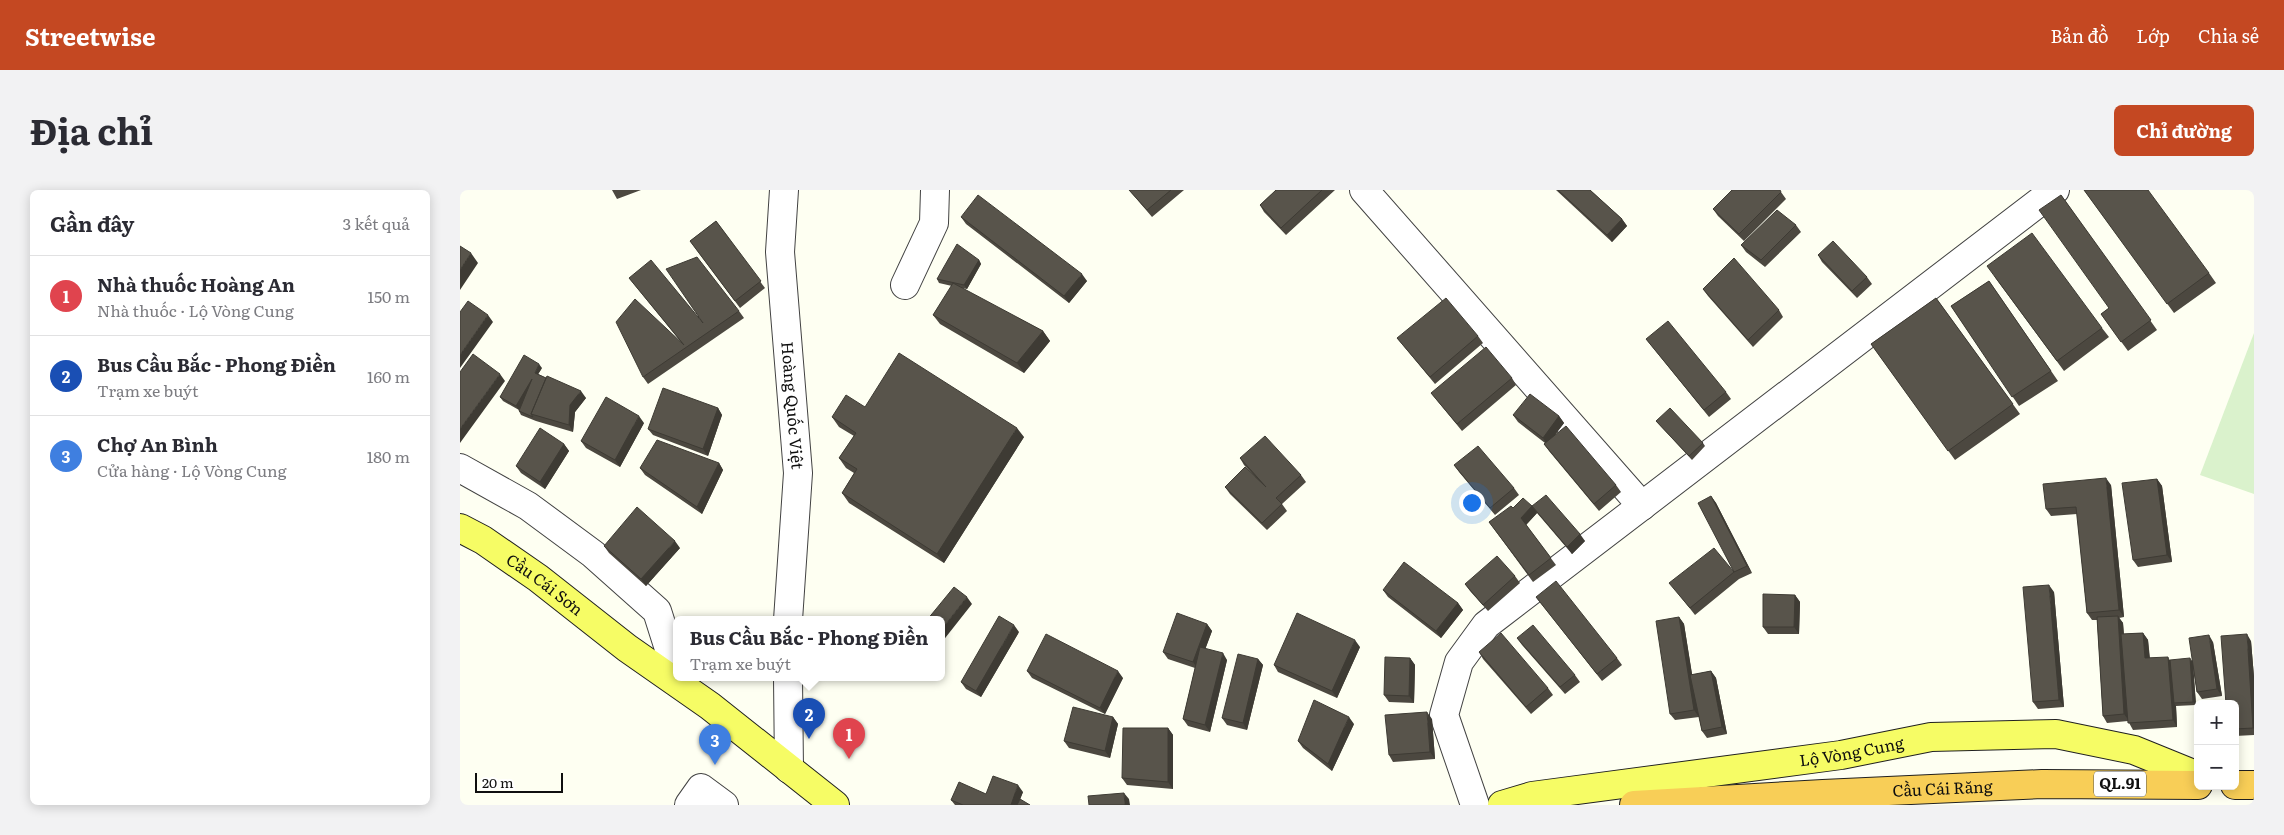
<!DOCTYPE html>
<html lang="vi">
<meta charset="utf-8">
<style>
:root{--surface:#fff;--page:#f2f2f3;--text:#2b2b33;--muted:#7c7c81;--line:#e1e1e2;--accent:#c44822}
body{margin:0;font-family:Literata,serif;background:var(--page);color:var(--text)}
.controls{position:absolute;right:15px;bottom:15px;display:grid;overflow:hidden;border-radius:8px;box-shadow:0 2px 12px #0003}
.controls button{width:45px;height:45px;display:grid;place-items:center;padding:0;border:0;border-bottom:1px solid var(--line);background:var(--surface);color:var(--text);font:25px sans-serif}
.scale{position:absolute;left:15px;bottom:12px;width:88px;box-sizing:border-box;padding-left:5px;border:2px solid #0f0f0f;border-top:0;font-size:14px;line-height:18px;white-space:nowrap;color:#0f0f0f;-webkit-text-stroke:4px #fff;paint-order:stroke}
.you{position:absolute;left:1011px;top:312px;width:18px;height:18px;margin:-12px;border:4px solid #fff;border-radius:50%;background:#1a73e8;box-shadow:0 0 0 8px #1a73e833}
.badge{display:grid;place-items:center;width:32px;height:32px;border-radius:50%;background:var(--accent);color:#fff;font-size:16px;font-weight:700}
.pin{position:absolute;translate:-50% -41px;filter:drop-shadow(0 1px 2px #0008)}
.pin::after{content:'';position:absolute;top:26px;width:18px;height:15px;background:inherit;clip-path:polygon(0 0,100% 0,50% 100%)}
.popup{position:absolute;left:213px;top:426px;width:272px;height:65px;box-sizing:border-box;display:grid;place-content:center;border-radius:8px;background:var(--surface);filter:drop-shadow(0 1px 4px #0005);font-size:16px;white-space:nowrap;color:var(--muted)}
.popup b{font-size:19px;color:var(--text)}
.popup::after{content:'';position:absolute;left:50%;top:100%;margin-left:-10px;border:10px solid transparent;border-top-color:var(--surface)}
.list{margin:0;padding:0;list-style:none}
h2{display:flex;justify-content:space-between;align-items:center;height:65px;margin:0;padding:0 20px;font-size:21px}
h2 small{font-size:16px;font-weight:400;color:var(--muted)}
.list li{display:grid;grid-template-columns:32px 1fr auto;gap:15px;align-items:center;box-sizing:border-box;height:80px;padding:0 20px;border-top:1px solid var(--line)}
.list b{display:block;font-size:19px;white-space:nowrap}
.list p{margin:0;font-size:16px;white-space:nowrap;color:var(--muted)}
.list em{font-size:16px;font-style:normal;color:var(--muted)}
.map{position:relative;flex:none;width:1794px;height:615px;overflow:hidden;border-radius:8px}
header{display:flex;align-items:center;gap:30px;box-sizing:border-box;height:70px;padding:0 25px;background:var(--accent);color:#fff}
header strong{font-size:24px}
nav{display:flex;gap:28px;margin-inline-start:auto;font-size:18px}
.intro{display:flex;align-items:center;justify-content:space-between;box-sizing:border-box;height:120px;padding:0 30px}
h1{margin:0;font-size:35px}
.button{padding:12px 22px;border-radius:8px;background:var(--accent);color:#fff;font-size:18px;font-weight:700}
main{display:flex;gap:30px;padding:0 30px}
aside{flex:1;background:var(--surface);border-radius:8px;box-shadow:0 2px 12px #0003}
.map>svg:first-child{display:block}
.pitch{fill:#daf2cc}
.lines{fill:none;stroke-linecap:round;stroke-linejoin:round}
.minor-casing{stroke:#424242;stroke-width:30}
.major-casing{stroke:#202020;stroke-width:30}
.highway-casing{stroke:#202020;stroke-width:30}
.minor{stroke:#fff;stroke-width:28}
.major{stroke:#f6fc65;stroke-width:28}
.highway{stroke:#f8ce57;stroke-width:28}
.wall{fill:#4c4840}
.shaded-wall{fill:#3e3b34}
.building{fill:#58544b;stroke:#3e3b34}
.labels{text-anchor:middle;stroke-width:5;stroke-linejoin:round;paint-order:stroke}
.shield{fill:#fff;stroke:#575757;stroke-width:1}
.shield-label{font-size:15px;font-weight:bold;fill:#0f0f0f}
.street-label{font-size:16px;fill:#0f0f0f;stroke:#fff}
</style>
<header>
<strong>Streetwise</strong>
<nav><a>Bản đồ</a><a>Lớp</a><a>Chia sẻ</a></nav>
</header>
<div class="intro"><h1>Địa chỉ</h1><a class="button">Chỉ đường</a></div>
<main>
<aside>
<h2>Gần đây<small>3 kết quả</small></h2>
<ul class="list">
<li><span class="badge" style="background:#e0444e">1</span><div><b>Nhà thuốc Hoàng An</b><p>Nhà thuốc · Lộ Vòng Cung</p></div><em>150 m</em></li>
<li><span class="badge" style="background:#1a4fb4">2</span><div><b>Bus Cầu Bắc - Phong Điền</b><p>Trạm xe buýt</p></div><em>160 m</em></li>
<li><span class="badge" style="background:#3f7fe0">3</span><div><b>Chợ An Bình</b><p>Cửa hàng · Lộ Vòng Cung</p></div><em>180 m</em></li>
</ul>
</aside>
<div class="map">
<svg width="1794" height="615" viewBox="0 0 1794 615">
<rect width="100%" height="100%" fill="#fefff2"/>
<path class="pitch" d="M1794 143V304L1740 285Z"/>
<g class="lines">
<defs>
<g id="minor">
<path id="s1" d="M324 0 320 62 338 283 328 430"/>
<path d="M904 0 1182 316"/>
<path d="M445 95 474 33 475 0"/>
<path d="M0 278 68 316 133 364 197 421 216 481"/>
<path d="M328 488 329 579"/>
<path d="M229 615 241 598 264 615"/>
<path d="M1015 615 984 525 999 472 1026 435 1595 0"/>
</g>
<g id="major">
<path id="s2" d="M0 338 23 350 78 388 167 458 250 516 375 615"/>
<path id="s3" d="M1042 615 1072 606 1381 565 1471 547 1596 544 1674 560 1738 586"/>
</g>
<g id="highway">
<path d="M1775 595H1794"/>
<path id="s4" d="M1174 615 1363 604 1582 594 1738 595"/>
</g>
</defs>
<use href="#minor" class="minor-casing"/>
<use href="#major" class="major-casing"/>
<use href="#highway" class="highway-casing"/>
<use href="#minor" class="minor"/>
<use href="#major" class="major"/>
<use href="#highway" class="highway"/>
</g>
<path class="wall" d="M152 0H181L157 9Z
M669 0H724L692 27Z
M816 0H875L826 45 804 22 800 15Z
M1096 0H1130L1162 29 1167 36 1152 52Z
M1624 0 1749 83 1756 93 1714 123Z
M1321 2 1326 9 1284 51 1258 26 1253 19Z
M1601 5 1697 140 1668 161 1641 124 1649 118Z
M501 27 627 91 609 113 506 34Z
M256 31 305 98 280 118 230 51Z
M1336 35 1341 42 1305 77 1286 62 1281 55Z
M1358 65 1407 87 1412 94 1397 108 1362 72Z
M519 70 521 74 507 99 501 98 583 141 590 151 564 183 480 134 473 125 492 96 479 93 477 89Z
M1534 86 1642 138 1649 147 1604 181Z
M169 88 243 133 279 121 284 128 188 194 183 187 221 152Z
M1529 91 1598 191 1559 216 1491 116Z
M1243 99 1319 120 1323 127 1293 157 1248 106Z
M1476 108 1560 224 1495 270 1411 154Z
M1018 146 1023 153 975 194 937 148Z
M1186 149 1266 202 1271 209 1249 227Z
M82 178 78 184 126 208 115 222 113 242 76 231 61 225 59 221 61 216 59 220 43 211 40 207Z
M1052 188 1056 195 1002 241 971 203Z
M405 217 564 247 484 373 389 313 382 303 394 283 386 278 379 268 394 246 379 237 372 227Z
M258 218 262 225 248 266 193 245 188 239Z
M1053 225 1099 226 1104 233 1095 245 1156 295 1161 302 1139 321 1089 261 1084 254 1085 253 1058 232Z
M1196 231 1243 253 1245 256 1232 270Z
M184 233 160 277 126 258 121 251Z
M104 254 109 261 85 299 61 283 56 276Z
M780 268 841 285 846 292 822 314 827 321 807 340 770 304 765 297 795 287 784 275Z
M259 273 263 280 242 324 185 285 180 278Z
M994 275 1054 298 1059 305 1035 325 999 282Z
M1697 289 1702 296 1712 372 1678 377 1673 370Z
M1651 295 1664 427 1659 428 1663 433 1664 444 1683 443 1688 450 1690 468 1710 470 1732 471 1753 452 1762 506 1742 509 1737 502 1733 477 1736 515 1716 516 1717 537 1673 540 1668 531 1647 533 1643 526 1637 430H1632L1627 423 1617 324 1591 326 1586 319Z
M1251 306 1256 313 1292 383 1279 389 1235 425 1210 393 1274 382Z
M1072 316 1125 351 1112 364 1077 323 1066 335 1096 375 1073 392 1029 332 1053 318Z
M144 356 220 358 186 396 149 363Z
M1055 386 1060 393 1028 421 1010 401 1005 394Z
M923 400 998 413 1003 420 981 448 928 407Z
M1594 402 1604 517 1578 519 1573 512Z
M1335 405 1340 412 1339 444H1308L1303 437Z
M1076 407 1157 468 1162 475 1142 491Z
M1219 427 1224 434 1232 485 1251 481 1256 488 1267 544 1247 548 1242 541 1239 527 1215 530 1210 524Z
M747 434 752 441 745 459 767 470 750 542 728 536 723 529 735 478 708 469 703 462Z
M559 442 521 507 506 499 501 492Z
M1057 448 1115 485 1120 492 1105 504 1062 455Z
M1791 451 1794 487V545L1775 546V514Z
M900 457 877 508 818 482 814 475Z
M1019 462 1088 498 1093 505 1071 524 1023 469Z
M950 468 955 475 954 513 929 512 924 505Z
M798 469 803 475 787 540 767 535 762 528Z
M567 481 663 488 645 524 572 488Z
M653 527 658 534 650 568 609 558 604 551Z
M972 529 975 569 933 572 929 565Z
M894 534 872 581 843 558 838 551Z
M708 538 713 545V599L667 595 662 588Z
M563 602 559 611 570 615H495L491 610 526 604Z"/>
<path class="shaded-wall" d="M1162 29 1167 36 1152 52 1147 45Z
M11 63 18 73 0 100V80Z
M519 70 521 74 507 99 504 95Z
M622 84 627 91 609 113 604 106Z
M28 125 33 132 0 178V165Z
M583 141 590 151 564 183 557 173Z
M79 174 82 178 77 186 75 183Z
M40 184 45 191 0 253V239Z
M72 189 75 192 59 220 56 216Z
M121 201 126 208 115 222 113 242 109 235 110 215Z
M258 218 262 225 248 266 243 259Z
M179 226 184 233 160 277 155 270Z
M1099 226 1104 233 1087 255 1083 248Z
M557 238 564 247 484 373 477 364Z
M104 254 109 261 85 299 80 292Z
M259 273 263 280 242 324 237 317Z
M1646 288 1651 295 1664 427 1659 420Z
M1697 289 1702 296 1712 372 1707 365Z
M1251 306 1256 313 1292 383 1287 376Z
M1072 316 1077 323 1066 335 1061 328Z
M1120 344 1125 351 1112 364 1107 357Z
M215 351 220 358 186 396 181 389Z
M1589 395 1594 402 1604 517 1599 510Z
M1335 405 1340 412 1339 444 1334 437Z
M507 407 512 414 482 452V439Z
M998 413 1003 420 981 448 976 441Z
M1658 426 1663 433 1669 531 1664 524Z
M1219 427 1224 434 1239 527 1234 520Z
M747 434 752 441 738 479 733 472Z
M554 435 559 442 521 507 516 501Z
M1683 443 1688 450 1690 475 1685 468Z
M1787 444 1791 451 1794 487V539L1793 538Z
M1749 445 1753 452 1762 506 1757 499Z
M895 450 900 457 877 508 872 501Z
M763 463 767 470 750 542 745 535Z
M1708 467 1712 474 1714 513 1716 516 1717 537 1713 530Z
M950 468 955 475 954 513 949 506Z
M1730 468 1733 472 1736 515 1733 512Z
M798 469 803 475 787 540 783 533Z
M658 481 663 488 645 524 640 518Z
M1251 481 1256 488 1267 544 1262 537Z
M967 522 972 529 975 569 970 562Z
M653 527 658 534 650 568 645 561Z
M889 527 894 534 872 581 868 574Z
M708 538 713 545V599L708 592Z
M558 595 563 602 558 615H551Z
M664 603 669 609 670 615H665Z"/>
<path class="building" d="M669 0H711L687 20Z
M816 0H862L821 38 800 15Z
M1098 0H1130L1162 29 1147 45Z
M1272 0H1320L1321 2 1279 44 1253 19Z
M1624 0H1688L1749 83 1707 114Z
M518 5 622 84 604 106 501 27Z
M1601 5 1691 130 1661 152 1641 124 1649 118 1579 20Z
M1317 20 1336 35 1301 70 1281 55Z
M256 31 301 91 275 111 230 51Z
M1572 43 1642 138 1597 171 1527 76Z
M1373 51 1407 87 1392 101 1358 65Z
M497 54 519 70 504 95 477 89Z
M0 56 11 63 0 80Z
M237 67 279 121 183 187 156 132 175 109 224 155 169 88 191 70 243 133 206 79Z
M1274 68 1319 120 1288 150 1243 99Z
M1529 91 1591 181 1552 207 1491 116Z
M493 93 583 141 557 173 473 125Z
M986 108 1018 146 970 187 937 148Z
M1476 108 1553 214 1488 261 1411 154Z
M8 111 28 125 0 165V122Z
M1208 131 1266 202 1244 220 1186 149Z
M1026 157 1052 188 997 234 971 203Z
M439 163 557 238 477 364 382 303 397 279 379 268 396 243 372 227 386 205 405 217Z
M13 164 40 184 0 239V182Z
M64 165 79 174 75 183 86 188 71 224 73 227 59 221 72 189 56 216 40 207Z
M87 186 121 201 110 215 109 235 71 224Z
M203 198 258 218 243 259 188 239Z
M1070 204 1099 226 1083 248 1053 225Z
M146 207 179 226 155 270 121 251Z
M1210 218 1243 253 1229 266 1196 231Z
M1106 236 1156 295 1134 314 1084 254Z
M80 238 104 254 80 292 56 276Z
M805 246 841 285 816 308 822 314 802 333 765 297 785 277 806 297 780 268Z
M197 250 259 273 237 317 180 278Z
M1018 256 1054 298 1030 318 994 275Z
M1646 288 1659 420 1627 423 1616 317 1586 319 1583 294Z
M1697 289 1707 365 1673 370 1662 293Z
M1086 305 1120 344 1107 357 1072 316Z
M1251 306 1287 376 1274 382 1238 313Z
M1063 308 1072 316 1061 328 1091 368 1069 385 1029 332 1051 316 1053 318Z
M177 317 215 351 181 389 144 356Z
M1254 358 1274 382 1230 418 1209 393Z
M1037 366 1055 386 1023 415 1005 394Z
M944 372 998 413 976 441 923 400Z
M1096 391 1157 468 1137 484 1076 407Z
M1589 395 1599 510 1573 512 1563 397Z
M494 397 507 407 482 439V430H467Z
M1303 404 1335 405 1334 437H1303Z
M717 423 747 434 733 472 703 462Z
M837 423 895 450 872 501 814 475Z
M539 426 554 435 516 501 501 492Z
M1658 426 1664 524 1643 526 1637 427Z
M1219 427 1234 520 1210 524 1196 431Z
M1073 435 1115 485 1100 497 1057 448Z
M1041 443 1088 498 1066 517 1019 462Z
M1683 443 1685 468 1708 467 1713 530 1668 533 1661 444Z
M586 444 658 481 640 518 567 481Z
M1787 444 1793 538 1775 539V514H1766L1761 446Z
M1749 445 1757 499 1737 502 1729 448Z
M740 457 763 463 745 535 723 529Z
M778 464 798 469 783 533 762 528Z
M925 467 950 468 949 506 924 505Z
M1730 468 1733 512 1714 513 1710 470Z
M1251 481 1262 537 1242 541 1230 485Z
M854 510 889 527 868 574 838 551Z
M613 517 653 527 645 561 604 551Z
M967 522 970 562 929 565 925 525Z
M663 538H708V592L662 588Z
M533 586 558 595 551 615H503L491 610 499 592 526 604Z
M664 603 665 615H629L628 606Z
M560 609 570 615H557Z"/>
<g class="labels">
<rect class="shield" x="1634" y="581.5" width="52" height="25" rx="4"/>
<g class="shield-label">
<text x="1660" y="599">QL.91</text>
</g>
<g class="street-label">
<text dy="6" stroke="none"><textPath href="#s1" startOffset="216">Hoàng Quốc Việt</textPath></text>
<text dy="6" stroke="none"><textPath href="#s2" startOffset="102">Cầu Cái Sơn</textPath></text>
<text dy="6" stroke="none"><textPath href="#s3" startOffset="354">Lộ Vòng Cung</textPath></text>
<text dy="6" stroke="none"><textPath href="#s4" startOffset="309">Cầu Cái Răng</textPath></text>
</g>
</g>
</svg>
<div class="controls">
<button>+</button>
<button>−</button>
</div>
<div class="scale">20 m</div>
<div class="you"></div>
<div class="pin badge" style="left:389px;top:569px;background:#e0444e">1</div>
<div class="pin badge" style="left:349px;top:549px;background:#1a4fb4">2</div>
<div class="popup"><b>Bus Cầu Bắc - Phong Điền</b>Trạm xe buýt</div>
<div class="pin badge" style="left:255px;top:575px;background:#3f7fe0">3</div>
</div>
</main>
